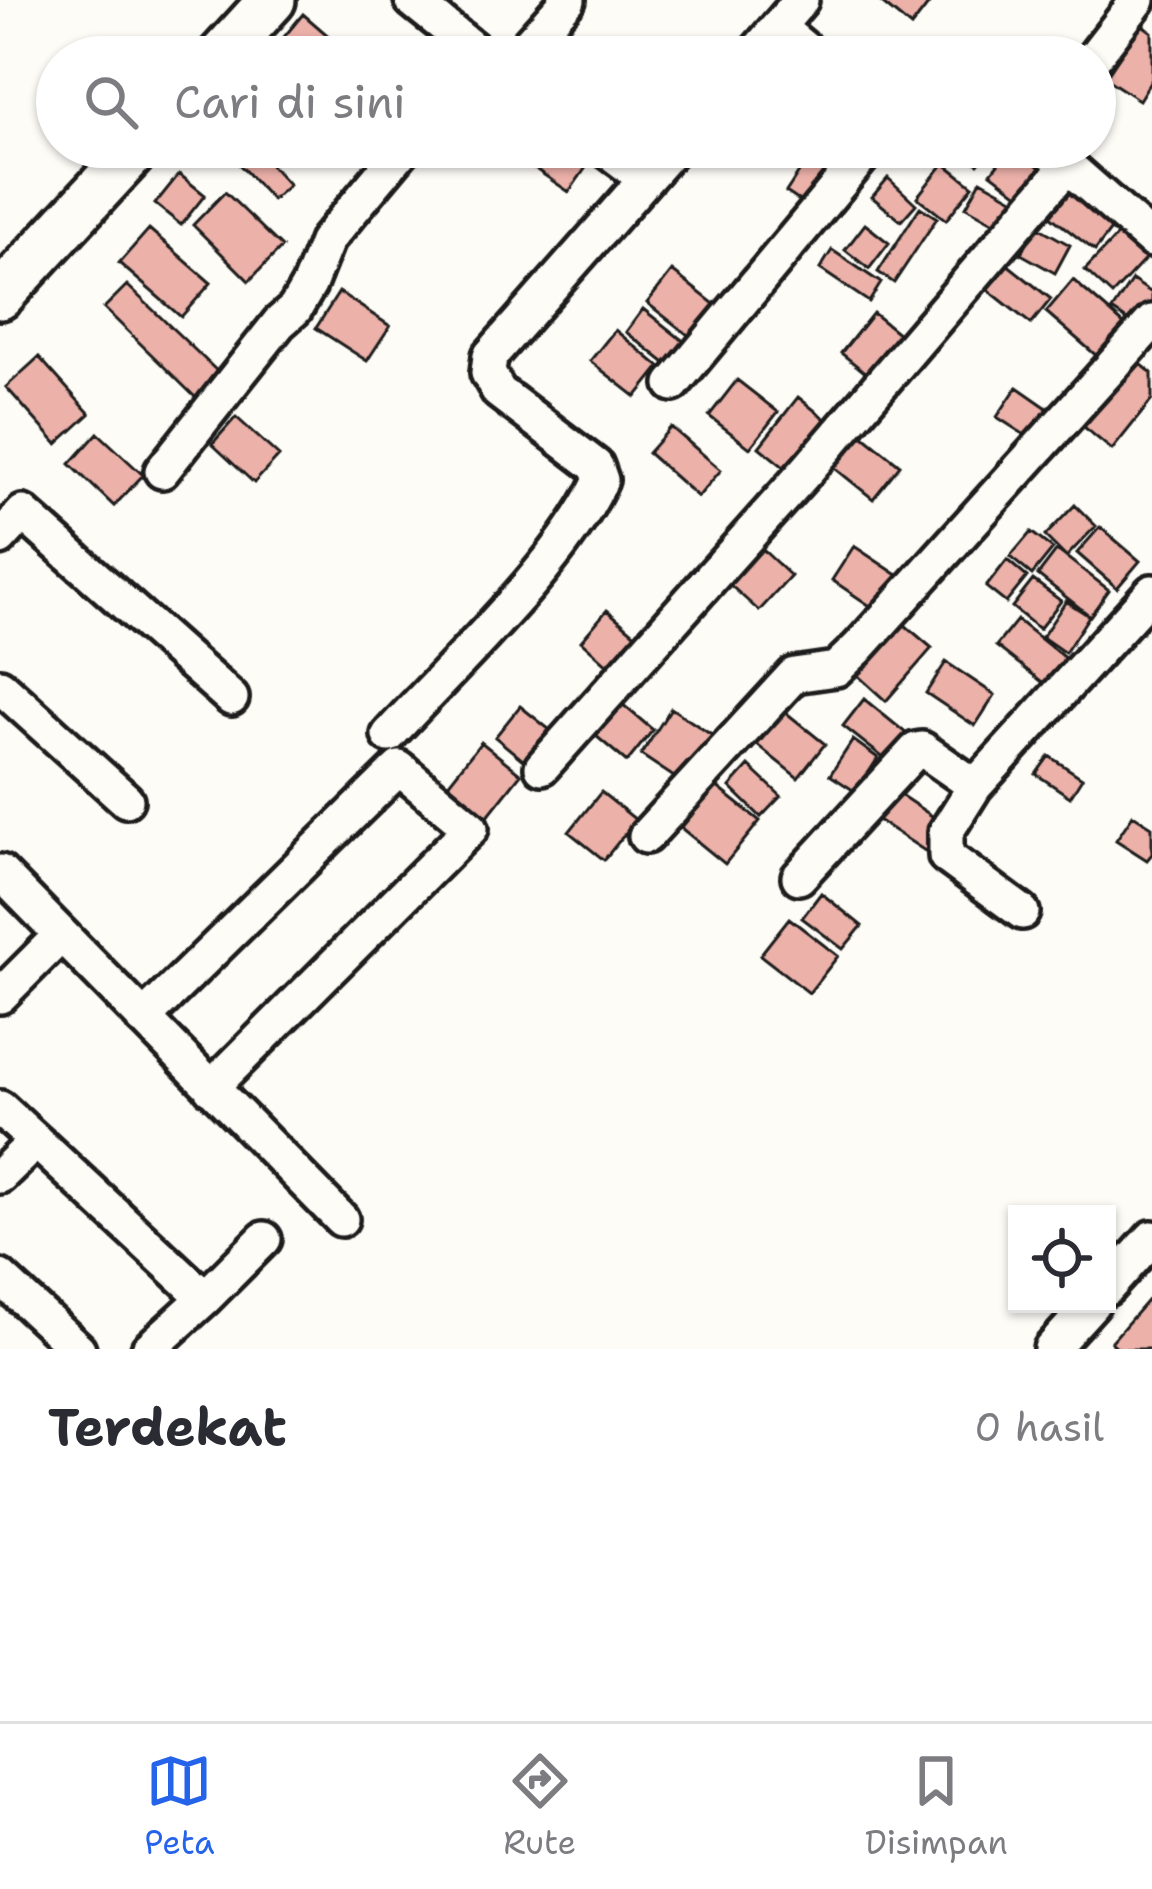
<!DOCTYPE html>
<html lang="id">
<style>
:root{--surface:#fff;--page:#f7f7f7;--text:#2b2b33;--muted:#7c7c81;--line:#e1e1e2;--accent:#2563eb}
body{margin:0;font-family:"Shantell Sans",sans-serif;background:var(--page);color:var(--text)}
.controls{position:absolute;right:36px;bottom:36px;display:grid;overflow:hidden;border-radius:0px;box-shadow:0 3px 9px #0004}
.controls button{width:108px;height:108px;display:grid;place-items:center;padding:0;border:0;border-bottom:3px solid var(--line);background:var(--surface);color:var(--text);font:60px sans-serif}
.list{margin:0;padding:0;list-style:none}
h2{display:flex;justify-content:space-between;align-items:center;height:156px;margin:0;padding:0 48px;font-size:51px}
h2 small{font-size:39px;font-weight:400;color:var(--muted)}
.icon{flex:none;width:66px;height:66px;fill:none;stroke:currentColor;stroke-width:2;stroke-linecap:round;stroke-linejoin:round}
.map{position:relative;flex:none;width:1152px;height:1349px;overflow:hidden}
.search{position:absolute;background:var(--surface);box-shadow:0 3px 9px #0004;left:36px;right:36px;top:36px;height:132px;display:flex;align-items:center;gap:30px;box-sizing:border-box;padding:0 42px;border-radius:66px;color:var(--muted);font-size:45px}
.sheet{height:372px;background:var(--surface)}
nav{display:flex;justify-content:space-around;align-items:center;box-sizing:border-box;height:168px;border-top:3px solid var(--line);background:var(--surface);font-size:33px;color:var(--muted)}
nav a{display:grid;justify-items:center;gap:6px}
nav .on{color:var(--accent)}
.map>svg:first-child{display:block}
.building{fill:#ecb1a9;stroke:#1c1c1c;stroke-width:3}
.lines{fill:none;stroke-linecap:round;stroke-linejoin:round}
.street-casing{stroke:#1c1c1c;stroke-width:42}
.secondary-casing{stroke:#1c1c1c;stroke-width:54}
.street{stroke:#fdfcf7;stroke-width:33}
.secondary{stroke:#fdfcf7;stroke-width:45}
</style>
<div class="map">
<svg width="1152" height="1349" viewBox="0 0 1152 1349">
<rect width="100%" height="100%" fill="#fdfcf7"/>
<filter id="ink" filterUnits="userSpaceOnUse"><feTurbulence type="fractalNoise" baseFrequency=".00833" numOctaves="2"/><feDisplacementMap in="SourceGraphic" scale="24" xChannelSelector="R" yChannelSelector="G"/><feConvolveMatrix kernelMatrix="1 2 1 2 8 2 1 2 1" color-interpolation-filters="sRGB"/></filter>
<g filter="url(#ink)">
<path class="building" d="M878 0H932L911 27Z
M303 14 353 57H295L279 43Z
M1141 24 1152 32V79L1139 100 1105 78Z
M254 147 289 185 272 200 224 148Z
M548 147H581L594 156 569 192 534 168Z
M956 147H991L978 164Z
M1011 147H1024L1055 171 1030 203 991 173Z
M809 157 854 187 831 222 786 192Z
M944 163 973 186 946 220 917 197Z
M179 174 205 195 181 225 155 204Z
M888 178 916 204 901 221 872 197Z
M981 180 1024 204 1009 231 966 207Z
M1069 191 1114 226 1095 251 1050 216Z
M225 192 282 247 249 281 193 225Z
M920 207 937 218 894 283 878 272Z
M865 224 889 243 869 269 845 250Z
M1036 226 1070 245 1055 273 1021 254Z
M1124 228 1151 253 1112 295 1085 270Z
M149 229 211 283 181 317 119 263Z
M832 250 881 283 869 302 820 269Z
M1007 264 1051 299 1031 324 987 289Z
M672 271 718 307 693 339 647 303Z
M1073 280 1133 332 1106 364 1046 312Z
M1132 280 1152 293V301L1136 326 1112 310Z
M127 285 220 374 196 398 104 308Z
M339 292 390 326 367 361 316 328Z
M643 309 686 343 669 366 626 332Z
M873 313 910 343 878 383 841 353Z
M615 330 660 367 636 397 590 361Z
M39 357 90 414 57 444 6 387Z
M1137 361 1152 373V400L1112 450 1084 427Z
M737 380 778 412 750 448 709 416Z
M1017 387 1050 410 1031 439 997 417Z
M798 397 834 426 795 476 759 447Z
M236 417 279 456 254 483 212 444Z
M671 427 721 470 698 497 648 453Z
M859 432 900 465 873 499 831 465Z
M98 433 143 475 114 506 70 464Z
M1075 505 1096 526 1066 557 1045 536Z
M1100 527 1140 561 1117 588 1077 553Z
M1031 532 1053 549 1032 575 1010 557Z
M854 546 905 580 882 614 832 580Z
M762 549 791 576 759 611 729 584Z
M1057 550 1109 590 1090 616 1038 575Z
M1007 560 1027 577 1006 603 986 587Z
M1033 580 1061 601 1039 629 1012 607Z
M1066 601 1089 616 1065 653 1042 637Z
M607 610 647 644 620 676 581 641Z
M899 620 932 648 886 701 854 672Z
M1017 620 1066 659 1046 685 996 646Z
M946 662 995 695 975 726 926 693Z
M864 699 907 734 886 760 843 726Z
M622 704 653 730 627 762 596 736Z
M520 706 550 730 524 761 495 737Z
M671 708 716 738 686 785 641 755Z
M784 711 825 744 798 778 757 745Z
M853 740 878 758 856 792 830 775Z
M481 742 521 774 487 817 447 785Z
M1049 756 1082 778 1070 797 1036 774Z
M749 766 781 796 761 817 730 787Z
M716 786 760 821 725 864 681 828Z
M601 792 636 820 604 860 569 832Z
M896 792 944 824 925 851 878 820Z
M1133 815 1152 827V854L1147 860 1116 840Z
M821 893 862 926 843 949 802 918Z
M789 918 838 956 809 993 760 955Z
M1152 1295V1349H1119L1111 1342Z"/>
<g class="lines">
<defs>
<path id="street" d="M412 0 483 57
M778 27 814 57
M517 57 568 0
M752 57 801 0
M1094 57 1138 0
M603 147 646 179
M1046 147 1152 240
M673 384 870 147
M162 471 279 323 295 309 309 285 327 240 405 147
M0 538 23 513 231 698
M0 686 126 800
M389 735C453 665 563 563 601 480L596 466 499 392 488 373 490 356 674 147
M542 767 809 468 1068 165
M975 786 946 832V856L1022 912
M646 836 794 675 836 669 858 648 1152 322
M0 872 341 1219
M799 877 916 750 922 749 975 786 1152 592
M0 996 61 935
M143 1019 399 768 471 828 211 1088
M0 1108 36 1141
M0 1176 36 1141 205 1298 149 1349
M0 1277 78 1349
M1107 1288 1152 1238
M205 1298 264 1239
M1051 1349 1092 1304"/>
<path id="secondary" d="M220 57 272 0
M0 296 138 147"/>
</defs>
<use href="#street" class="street-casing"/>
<use href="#secondary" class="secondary-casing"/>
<use href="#street" class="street"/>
<use href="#secondary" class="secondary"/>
</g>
</g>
</svg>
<div class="controls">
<button><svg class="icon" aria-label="locate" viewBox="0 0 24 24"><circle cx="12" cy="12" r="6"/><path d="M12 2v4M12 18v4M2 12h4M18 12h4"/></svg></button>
</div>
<div class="search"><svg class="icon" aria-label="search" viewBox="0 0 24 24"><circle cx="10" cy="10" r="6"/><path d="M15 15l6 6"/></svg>Cari di sini</div>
</div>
<section class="sheet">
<h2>Terdekat<small>0 hasil</small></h2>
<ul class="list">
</ul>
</section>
<nav>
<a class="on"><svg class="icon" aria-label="map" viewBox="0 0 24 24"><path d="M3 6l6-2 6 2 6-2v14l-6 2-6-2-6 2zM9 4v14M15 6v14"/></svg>Peta</a>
<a><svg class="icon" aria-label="directions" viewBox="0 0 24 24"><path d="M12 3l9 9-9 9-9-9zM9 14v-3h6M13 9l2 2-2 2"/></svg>Rute</a>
<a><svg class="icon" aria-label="saved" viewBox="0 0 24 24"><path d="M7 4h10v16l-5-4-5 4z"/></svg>Disimpan</a>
</nav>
